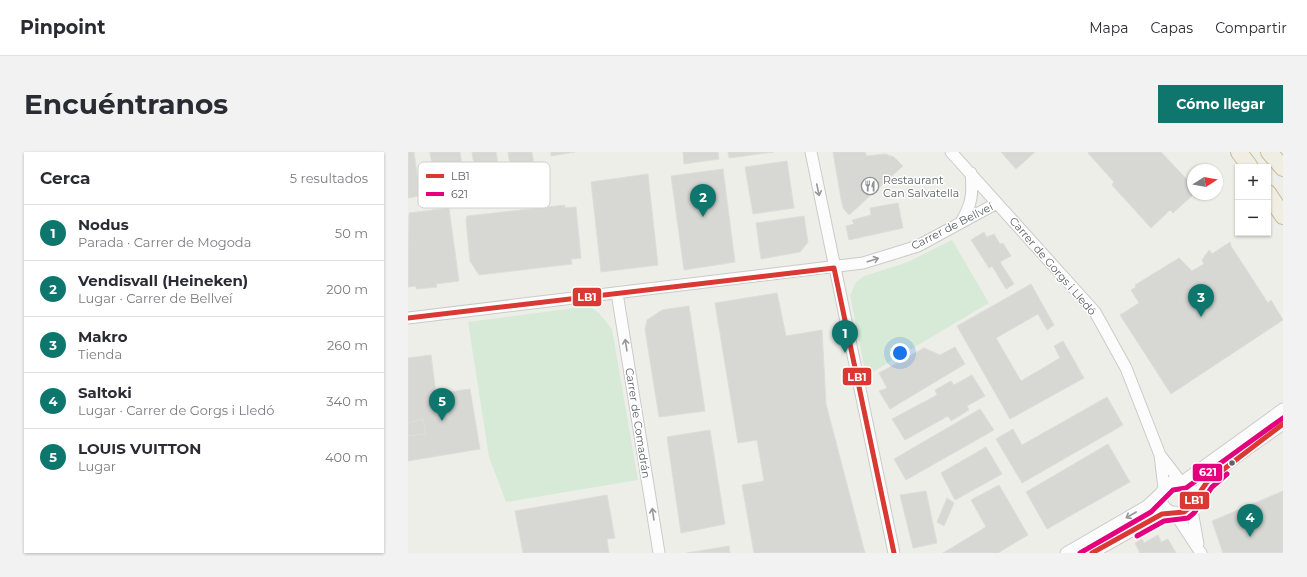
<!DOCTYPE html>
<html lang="es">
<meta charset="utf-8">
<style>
:root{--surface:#fff;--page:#f2f2f3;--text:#2b2b33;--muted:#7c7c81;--line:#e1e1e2;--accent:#0f766e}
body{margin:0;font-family:Montserrat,sans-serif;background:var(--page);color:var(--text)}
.controls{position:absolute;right:12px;top:12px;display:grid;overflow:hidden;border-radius:0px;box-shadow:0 1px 3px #0004}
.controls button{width:36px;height:36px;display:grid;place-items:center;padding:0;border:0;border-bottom:1px solid var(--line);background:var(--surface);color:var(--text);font:20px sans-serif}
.compass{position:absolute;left:779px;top:12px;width:36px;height:36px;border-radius:50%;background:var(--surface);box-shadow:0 1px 3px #0004;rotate:79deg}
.you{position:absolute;left:492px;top:201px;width:14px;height:14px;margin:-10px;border:3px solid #fff;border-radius:50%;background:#1a73e8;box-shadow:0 0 0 6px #1a73e833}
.badge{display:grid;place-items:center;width:26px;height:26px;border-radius:50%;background:var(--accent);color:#fff;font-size:13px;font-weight:700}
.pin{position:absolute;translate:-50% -33px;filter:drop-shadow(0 1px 2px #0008)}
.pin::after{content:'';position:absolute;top:21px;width:14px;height:12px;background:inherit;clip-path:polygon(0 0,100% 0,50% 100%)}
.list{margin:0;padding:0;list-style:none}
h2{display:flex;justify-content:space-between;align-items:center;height:52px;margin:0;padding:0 16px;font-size:17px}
h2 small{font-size:13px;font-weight:400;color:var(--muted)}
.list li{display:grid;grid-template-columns:26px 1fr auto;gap:12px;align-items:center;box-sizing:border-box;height:56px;padding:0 16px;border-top:1px solid var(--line)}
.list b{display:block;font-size:15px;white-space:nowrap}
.list p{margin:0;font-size:13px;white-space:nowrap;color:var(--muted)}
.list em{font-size:13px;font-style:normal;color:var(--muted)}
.map{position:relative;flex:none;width:875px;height:401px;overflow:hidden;border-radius:0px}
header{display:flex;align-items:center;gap:24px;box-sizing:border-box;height:56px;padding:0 20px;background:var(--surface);border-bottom:1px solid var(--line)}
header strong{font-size:19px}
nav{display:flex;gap:22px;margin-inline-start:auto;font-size:14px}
.intro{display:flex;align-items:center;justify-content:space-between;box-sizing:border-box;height:96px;padding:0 24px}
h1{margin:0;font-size:28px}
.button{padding:10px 18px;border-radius:0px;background:var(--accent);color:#fff;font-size:14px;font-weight:700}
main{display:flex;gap:24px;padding:0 24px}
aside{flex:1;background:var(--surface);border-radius:0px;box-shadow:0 1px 3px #0004}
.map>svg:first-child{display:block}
.green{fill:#d7ead7}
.building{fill:#d7d7d4;stroke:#deddd8}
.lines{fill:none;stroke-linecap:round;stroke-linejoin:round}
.minor-casing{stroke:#cacaca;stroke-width:13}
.highway-casing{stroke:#c6be95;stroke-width:18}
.minor{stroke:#fcfcfc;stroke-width:11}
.highway{stroke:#f0eee2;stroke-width:16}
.bus-1-casing{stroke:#fff;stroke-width:8}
.bus-2-casing{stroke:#fff;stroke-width:8}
.bus-1{stroke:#da3832;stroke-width:5}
.bus-2{stroke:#e5007d;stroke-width:5}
.oneway{stroke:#95979b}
.bus-dot{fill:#5e6167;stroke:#fff;stroke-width:1.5}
.labels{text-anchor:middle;stroke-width:3;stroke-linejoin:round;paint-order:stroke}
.poi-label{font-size:11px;fill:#5e6167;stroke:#fff;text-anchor:start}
.street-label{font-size:11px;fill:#5e6167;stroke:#fff}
.key{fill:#fff;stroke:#cfd0d1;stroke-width:1}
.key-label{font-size:11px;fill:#5e6167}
.line-badge{stroke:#fff;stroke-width:1.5}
.badge-label{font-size:11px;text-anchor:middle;font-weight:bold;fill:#fff}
</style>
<header>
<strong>Pinpoint</strong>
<nav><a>Mapa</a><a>Capas</a><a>Compartir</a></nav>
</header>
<div class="intro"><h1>Encuéntranos</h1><a class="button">Cómo llegar</a></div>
<main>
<aside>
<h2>Cerca<small>5 resultados</small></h2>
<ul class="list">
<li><span class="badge">1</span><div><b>Nodus</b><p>Parada · Carrer de Mogoda</p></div><em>50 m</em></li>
<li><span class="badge">2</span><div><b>Vendisvall (Heineken)</b><p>Lugar · Carrer de Bellveí</p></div><em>200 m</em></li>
<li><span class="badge">3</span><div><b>Makro</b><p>Tienda</p></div><em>260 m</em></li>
<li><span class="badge">4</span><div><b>Saltoki</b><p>Lugar · Carrer de Gorgs i Lledó</p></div><em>340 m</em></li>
<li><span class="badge">5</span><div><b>LOUIS VUITTON</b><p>Lugar</p></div><em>400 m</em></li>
</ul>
</aside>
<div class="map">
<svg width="875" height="401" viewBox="0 0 875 401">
<rect width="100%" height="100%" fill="#eeeee9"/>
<path class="green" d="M544 88 581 151 458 224 442 143 448 130 456 124 500 110Z
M181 154 191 161 204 177 230 328 98 350 81 305 60 170Z"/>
<path class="building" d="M0 0H6L12 44 0 46Z
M22 0H52L59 43 29 47Z
M64 0H88L94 35 70 40Z
M100 0H124L128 24 104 27Z
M143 0H167L143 4Z
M275 0H310L311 7 276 12Z
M320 0H366L321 6Z
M425 0H457L459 4 477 2 486 5 495 14 441 63 435 56 433 47Z
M593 0H627L608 17Z
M682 0H753L785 34V42H786L765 61 762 58 743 76 704 33 706 30 680 1Z
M379 9 386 56 345 62 337 15Z
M315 17 327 110 276 118 263 24Z
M240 22 250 113 193 120 183 30Z
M490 51 495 76 441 88 438 74 446 72 444 68 463 63 462 56Z
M157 53V56L168 55 173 106 163 107 164 112 71 123 62 109 58 69 59 64Z
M41 56 51 129 28 132 29 135 8 137V134L0 135 1 61Z
M396 64 400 90 392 100 353 107 348 71Z
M576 80 579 85 586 82 592 92 595 91 603 104 592 110 606 132 598 137 584 114 581 116 563 88Z
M822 90 823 94 860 151 863 148 875 168 763 242 712 163 731 151 723 138 728 135 727 133 771 106 784 119 796 112 794 108 801 98 804 102Z
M623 132 646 173 639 178 630 162 588 186 613 229 652 206 646 194 655 189 676 226 602 267 549 174Z
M369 141 378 184 414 178 418 252 457 401H346L334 333 356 329 349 288 330 291 307 151Z
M281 154 297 259 251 265 237 177 239 168 254 158Z
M547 195 557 212 482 257 471 239 479 236 471 221 516 196 532 203Z
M23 203 28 242 62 237 72 297 0 309V206Z
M564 223 577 244 559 254 561 258 543 269 540 264 497 288 484 267 529 243 527 238 543 229 546 233Z
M699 245 715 273 614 331 588 287 605 277 614 293Z
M572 257 586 278 498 328 486 307Z
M15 267 18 282 0 284V271Z
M302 278 317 372 273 381 259 285Z
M700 292 722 330 639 377 618 340Z
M578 295 594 322 547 348 533 321Z
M591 333 620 383 590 401H535L578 375 563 348Z
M518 339 529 391 505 396 492 343Z
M875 339V401H815L804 369Z
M199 343 207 386 199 387 201 401H115L107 359Z
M539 346 546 351 536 374 529 370Z
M750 383 753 390 760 387 768 401H732L727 391 734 387 736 391Z
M321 394 322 401H279Z"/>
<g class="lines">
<defs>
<path id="minor" d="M403 0 486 401
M543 0 687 160 718 216 752 303 756 336
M553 70C564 52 565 42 563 21
M209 141 251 401
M0 166 455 111 510 94 589 51
M752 303 772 329
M753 345a16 16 0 1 1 32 0a16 16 0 1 1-32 0Z
M774 330 875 257
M785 348C807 316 844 295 875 272
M783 353 790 392
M766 360 793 401
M658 401 739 354 754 340
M684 401 754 362 763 360"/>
<path id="highway" d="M831 0 842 15
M861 0 875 16
M860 41 875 64"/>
</defs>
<use href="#minor" class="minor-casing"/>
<use href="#highway" class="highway-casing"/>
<use href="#minor" class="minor"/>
<use href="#highway" class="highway"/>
<defs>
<path id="bus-1" d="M0 166 426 116 486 401
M684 401 754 362 776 360 781 356 799 330 875 272"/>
<path id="bus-2" d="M729 384 756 369 780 366 786 361 804 335 819 322
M672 401 743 360 765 338 778 336 875 266"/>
</defs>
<use href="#bus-1" class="bus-1-casing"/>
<use href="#bus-2" class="bus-2-casing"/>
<use href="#bus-1" class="bus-1"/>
<use href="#bus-2" class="bus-2"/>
</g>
<defs><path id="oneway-shaft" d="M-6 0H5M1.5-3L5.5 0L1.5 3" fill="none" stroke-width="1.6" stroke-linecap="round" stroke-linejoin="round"/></defs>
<g class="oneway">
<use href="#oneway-shaft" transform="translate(410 38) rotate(78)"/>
<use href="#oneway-shaft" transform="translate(465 108) rotate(-18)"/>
<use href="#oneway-shaft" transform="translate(218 193) rotate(-99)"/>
<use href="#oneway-shaft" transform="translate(245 362) rotate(-99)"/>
<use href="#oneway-shaft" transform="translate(723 363) rotate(150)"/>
</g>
<defs>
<symbol id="restaurant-ring" viewBox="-11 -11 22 22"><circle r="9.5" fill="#fff" stroke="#909294" stroke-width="1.5"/><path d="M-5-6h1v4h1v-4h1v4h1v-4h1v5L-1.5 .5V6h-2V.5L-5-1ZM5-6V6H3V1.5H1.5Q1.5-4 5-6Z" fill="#909294"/></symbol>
</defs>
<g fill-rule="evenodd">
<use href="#restaurant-ring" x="452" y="24" width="20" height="20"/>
</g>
<circle class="bus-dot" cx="824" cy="311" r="3.5"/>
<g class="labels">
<g class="poi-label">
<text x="475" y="32">Restaurant<tspan x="475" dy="13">Can Salvatella</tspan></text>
</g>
<g class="street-label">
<text transform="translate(544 74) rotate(-27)" y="4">Carrer de Bellveí</text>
<text transform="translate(645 114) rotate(49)" y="4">Carrer de Gorgs i Lledó</text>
<text transform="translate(230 271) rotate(81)" y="4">Carrer de Comadrán</text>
</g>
</g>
<rect x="10" y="10" width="132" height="46" rx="6" class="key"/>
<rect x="18" y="22" width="18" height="4" fill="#da3832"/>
<rect x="18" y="40" width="18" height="4" fill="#e5007d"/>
<g class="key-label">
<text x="43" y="28">LB1</text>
<text x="43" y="46">621</text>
</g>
<g class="line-badge">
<rect x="164" y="135" width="30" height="20" rx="4" fill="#da3832"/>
<rect x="434" y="215" width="30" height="19" rx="4" fill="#da3832"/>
<rect x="784" y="311" width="31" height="19" rx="4" fill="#e5007d"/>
<rect x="771" y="339" width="31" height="19" rx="4" fill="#da3832"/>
</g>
<g class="badge-label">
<text x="179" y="149">LB1</text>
<text x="449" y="229">LB1</text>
<text x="800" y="324">621</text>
<text x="786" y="352">LB1</text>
</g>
</svg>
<div class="controls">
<button>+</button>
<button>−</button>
</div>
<svg class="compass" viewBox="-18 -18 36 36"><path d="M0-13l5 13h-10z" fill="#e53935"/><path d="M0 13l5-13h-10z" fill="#7c7c81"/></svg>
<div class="you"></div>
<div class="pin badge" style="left:437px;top:201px">1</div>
<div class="pin badge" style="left:295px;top:65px">2</div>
<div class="pin badge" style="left:793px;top:165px">3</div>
<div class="pin badge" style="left:842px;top:385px">4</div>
<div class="pin badge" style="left:34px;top:269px">5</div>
</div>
</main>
